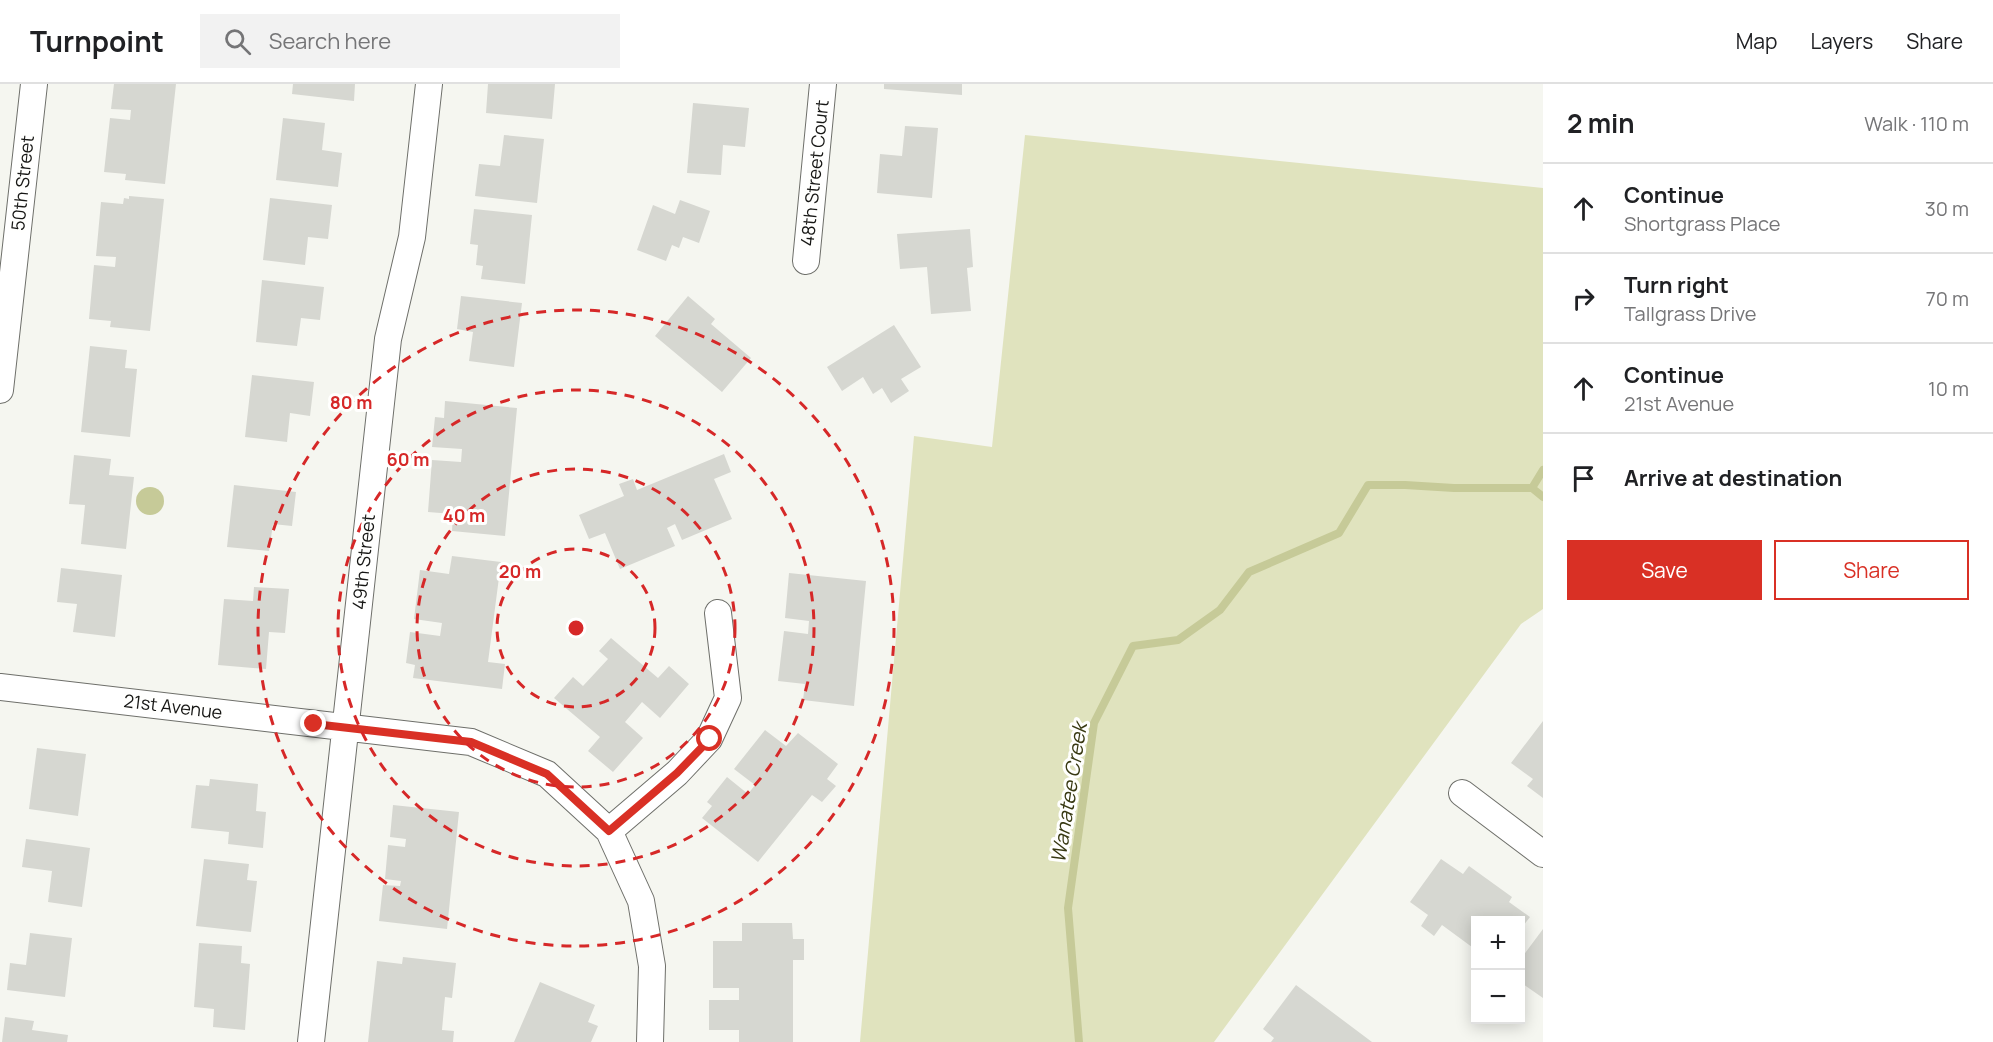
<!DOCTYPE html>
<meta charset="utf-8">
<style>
:root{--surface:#fff;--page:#f2f2f2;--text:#202124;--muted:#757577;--line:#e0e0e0;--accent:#d93025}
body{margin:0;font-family:Manrope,sans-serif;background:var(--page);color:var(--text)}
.controls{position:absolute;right:18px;bottom:18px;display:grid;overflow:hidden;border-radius:0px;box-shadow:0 3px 15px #0003}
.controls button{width:54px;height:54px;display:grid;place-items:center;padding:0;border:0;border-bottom:2px solid var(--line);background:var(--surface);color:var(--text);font:30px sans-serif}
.stop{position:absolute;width:18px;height:18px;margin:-14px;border:4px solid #d93025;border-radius:50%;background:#fff}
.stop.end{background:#d93025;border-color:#fff;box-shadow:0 2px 6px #0008}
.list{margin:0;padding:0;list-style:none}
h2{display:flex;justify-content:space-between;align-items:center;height:78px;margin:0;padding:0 24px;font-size:26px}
h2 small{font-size:20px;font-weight:400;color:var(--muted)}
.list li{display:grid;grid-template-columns:39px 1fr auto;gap:18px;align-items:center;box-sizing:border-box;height:90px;padding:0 24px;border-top:2px solid var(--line)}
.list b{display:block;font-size:22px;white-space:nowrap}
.list p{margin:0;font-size:20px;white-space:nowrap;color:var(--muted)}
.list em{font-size:20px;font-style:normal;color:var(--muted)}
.actions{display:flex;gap:12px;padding:18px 24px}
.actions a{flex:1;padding:14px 0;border:2px solid var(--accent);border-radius:0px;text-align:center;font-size:21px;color:var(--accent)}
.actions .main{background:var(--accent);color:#fff}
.icon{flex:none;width:33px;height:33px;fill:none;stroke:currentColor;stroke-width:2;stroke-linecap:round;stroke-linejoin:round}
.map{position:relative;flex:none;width:1543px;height:958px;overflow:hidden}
header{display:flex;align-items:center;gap:36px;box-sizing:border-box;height:84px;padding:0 30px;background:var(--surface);border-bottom:2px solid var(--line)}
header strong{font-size:28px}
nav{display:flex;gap:33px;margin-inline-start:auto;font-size:21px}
.search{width:420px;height:54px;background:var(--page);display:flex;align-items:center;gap:15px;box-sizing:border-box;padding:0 21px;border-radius:0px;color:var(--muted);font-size:22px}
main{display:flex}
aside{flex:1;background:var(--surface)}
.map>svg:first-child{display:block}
.green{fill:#e0e3be}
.water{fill:#c6ca98}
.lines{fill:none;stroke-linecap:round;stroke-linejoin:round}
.stream{stroke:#c6ca98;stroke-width:8}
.building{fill:#d6d7d1}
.street-casing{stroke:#6e6f6a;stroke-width:28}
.street{stroke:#fff;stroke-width:26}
.route{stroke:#d93025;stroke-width:8}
.ring{fill:none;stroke:#d62828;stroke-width:3;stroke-dasharray:10 8}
.labels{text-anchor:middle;stroke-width:6;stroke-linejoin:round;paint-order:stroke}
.street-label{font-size:18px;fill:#161614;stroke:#fffffe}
.water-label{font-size:20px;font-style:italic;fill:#383912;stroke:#fffffe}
.centre{fill:#d62828;stroke:#fffffe;stroke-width:3}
.ring-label{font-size:18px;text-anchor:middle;font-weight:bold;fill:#d62828;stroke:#fffffe;stroke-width:6;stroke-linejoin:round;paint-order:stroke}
</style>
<header>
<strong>Turnpoint</strong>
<div class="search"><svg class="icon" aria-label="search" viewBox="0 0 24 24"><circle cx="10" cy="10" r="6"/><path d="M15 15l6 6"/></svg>Search here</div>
<nav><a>Map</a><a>Layers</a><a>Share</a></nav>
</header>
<main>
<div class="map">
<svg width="1543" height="958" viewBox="0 0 1543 958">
<rect width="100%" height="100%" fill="#f5f6f0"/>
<path class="green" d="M1025 51 1543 104V525L1521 540 1214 958H860L914 352 992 363Z"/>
<path class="water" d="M136 417a14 14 0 1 1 28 0a14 14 0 1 1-28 0Z"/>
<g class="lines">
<path class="stream" d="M1532 404 1543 413
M1079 958 1068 824 1094 639 1133 562 1178 556 1220 526 1249 488 1339 449 1368 401H1405L1454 404H1532L1543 386"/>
</g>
<path class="building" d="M114 0H176L165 100 125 96 126 90 104 88 110 34 130 36 131 26 111 25Z
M293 0H355L354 17 292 10Z
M488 0H555L552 35 486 29Z
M884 0H962V11L884 5Z
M693 19 749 24 745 63 723 61 721 91 687 89Z
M283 34 325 39 322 66 342 69 338 103 276 96Z
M905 42 938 44 932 114 877 109 880 70 902 72Z
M504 51 544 55 537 119 475 112 479 80 500 82Z
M129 112 164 115 150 247 110 243 111 237 89 235 94 181 115 183 116 173 96 172 101 118 123 120 124 114 129 115Z
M270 114 332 121 328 155 308 153 305 181 263 176Z
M680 116 710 127 699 159 683 153 679 164 672 161 666 177 637 166 653 121 675 130Z
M474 125 532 131 525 200 481 195 483 182 476 181 478 161 470 160Z
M970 145 973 183 967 184 971 227 931 230 927 183 900 185 897 150Z
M262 196 324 203 320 236 301 234 297 262 256 258Z
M461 212 522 219 514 283 469 277 473 248 457 245Z
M688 212 715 235 711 240 751 274 722 308 655 252Z
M894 241 921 283 901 295 909 307 891 319 882 304 873 310 863 293 842 307 827 283Z
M90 262 127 266 125 284 137 285 130 353 81 348Z
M252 291 314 298 310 332 290 329 287 358 245 353Z
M445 317 517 324 505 452 452 447 453 430 428 428 432 376 461 378 462 365 432 363 435 333 444 334Z
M724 370 731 388 714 395 732 435 682 456 675 440 667 444 675 462 620 485 605 449 589 455 579 431 624 412 619 400 633 395 637 406Z
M74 371 111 375 109 391 134 393 126 465 81 460 85 421 69 420Z
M234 401 296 408 292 442 273 440 269 467 227 463Z
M452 472 501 478 488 578 505 580 502 605 413 594 415 581 406 579 410 548 440 552 442 539 414 535 420 486 449 490Z
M61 484 122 491 115 553 73 548 77 520 57 518Z
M789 489 866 497 854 622 803 616 805 600 778 597 784 547 808 550 809 537 785 534Z
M254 503 289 505 285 549 269 548 266 585 218 581 224 515 253 517Z
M611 554 658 594 669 582 689 600 660 634 642 618 625 638 643 654 613 688 588 667 600 653 554 614 573 593 583 602 608 575 599 567Z
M1543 637V714L1527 702 1533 695 1511 679Z
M765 646 786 662 798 649 838 680 827 695 836 702 822 718 812 711 758 778 702 734 712 722 707 718 727 693 748 710 755 701 734 685Z
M37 664 86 670 78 732 29 725Z
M210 695 258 700 256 727 266 728 263 764 228 760 229 748 191 744 196 701 209 702Z
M393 721 459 728 447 845 379 837 383 801 400 802 401 797 385 795 388 761 405 763 406 755 390 753Z
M26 755 90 764 82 823 48 818 52 787 22 783Z
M204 775 249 780 247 796 257 797 251 848 196 842Z
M1441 775 1463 790 1469 782 1512 813 1509 818 1530 833 1520 846V836H1476V866L1442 841 1434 852 1421 842 1428 831 1410 818Z
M742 839H792L793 855H804V876H793V958H739V946H709V916H739V904H713V857H742Z
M1543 845V914L1520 898V876Z
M30 849 72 854 65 913 7 906 10 879 26 881Z
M199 859 242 862 241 879 250 880 245 946 213 943 214 925 194 923Z
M403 873 456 879 452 914 445 913 442 946 454 947 453 958H368L377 877 402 880Z
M540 898 595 921 588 938 598 942 591 958H514Z
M1296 901 1372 958H1271L1274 954 1263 945Z
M5 933 34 937 32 946 68 951 67 958H2Z"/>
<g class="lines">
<defs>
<path id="street" d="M806 177 823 0
M0 306 34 0
M0 603 471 658 547 690 609 747 641 817 652 882 650 958
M1462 709 1543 770
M609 747 677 689 709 655 728 614 718 529
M311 958 388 255 412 153 429 0"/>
</defs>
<use href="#street" class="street-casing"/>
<use href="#street" class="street"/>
</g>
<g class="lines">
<path class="route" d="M314 640 471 658 547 690 609 747 677 689 710 655"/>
</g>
<g class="ring">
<circle cx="576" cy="544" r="79"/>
<circle cx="576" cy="544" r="159"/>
<circle cx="576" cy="544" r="238"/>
<circle cx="576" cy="544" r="318"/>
</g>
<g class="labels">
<g class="street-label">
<text transform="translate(815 89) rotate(-84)" y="6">48th Street Court</text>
<text transform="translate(23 99) rotate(-84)" y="6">50th Street</text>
<text transform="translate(364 478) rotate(-84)" y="6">49th Street</text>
<text transform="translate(173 623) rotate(7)" y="6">21st Avenue</text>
</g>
<g class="water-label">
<text transform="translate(1069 709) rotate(-81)" y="7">Wanatee Creek</text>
</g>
</g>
<circle cx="576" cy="544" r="9" class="centre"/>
<g class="ring-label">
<text x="351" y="325">80 m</text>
<text x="408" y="382">60 m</text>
<text x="464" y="438">40 m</text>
<text x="520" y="494">20 m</text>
</g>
</svg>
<div class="controls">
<button>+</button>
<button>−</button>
</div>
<div class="stop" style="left:710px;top:655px"></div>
<div class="stop end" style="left:314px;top:640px"></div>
</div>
<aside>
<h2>2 min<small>Walk · 110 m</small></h2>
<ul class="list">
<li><svg class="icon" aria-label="ahead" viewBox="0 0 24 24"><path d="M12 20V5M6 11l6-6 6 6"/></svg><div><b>Continue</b><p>Shortgrass Place</p></div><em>30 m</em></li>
<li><svg class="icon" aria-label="right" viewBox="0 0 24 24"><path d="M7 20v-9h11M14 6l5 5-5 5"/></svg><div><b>Turn right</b><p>Tallgrass Drive</p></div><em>70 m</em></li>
<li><svg class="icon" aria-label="ahead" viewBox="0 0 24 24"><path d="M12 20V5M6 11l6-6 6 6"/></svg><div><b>Continue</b><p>21st Avenue</p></div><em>10 m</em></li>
<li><svg class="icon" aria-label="arrive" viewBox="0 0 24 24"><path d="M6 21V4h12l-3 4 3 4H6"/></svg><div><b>Arrive at destination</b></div></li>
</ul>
<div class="actions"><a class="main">Save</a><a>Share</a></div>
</aside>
</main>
